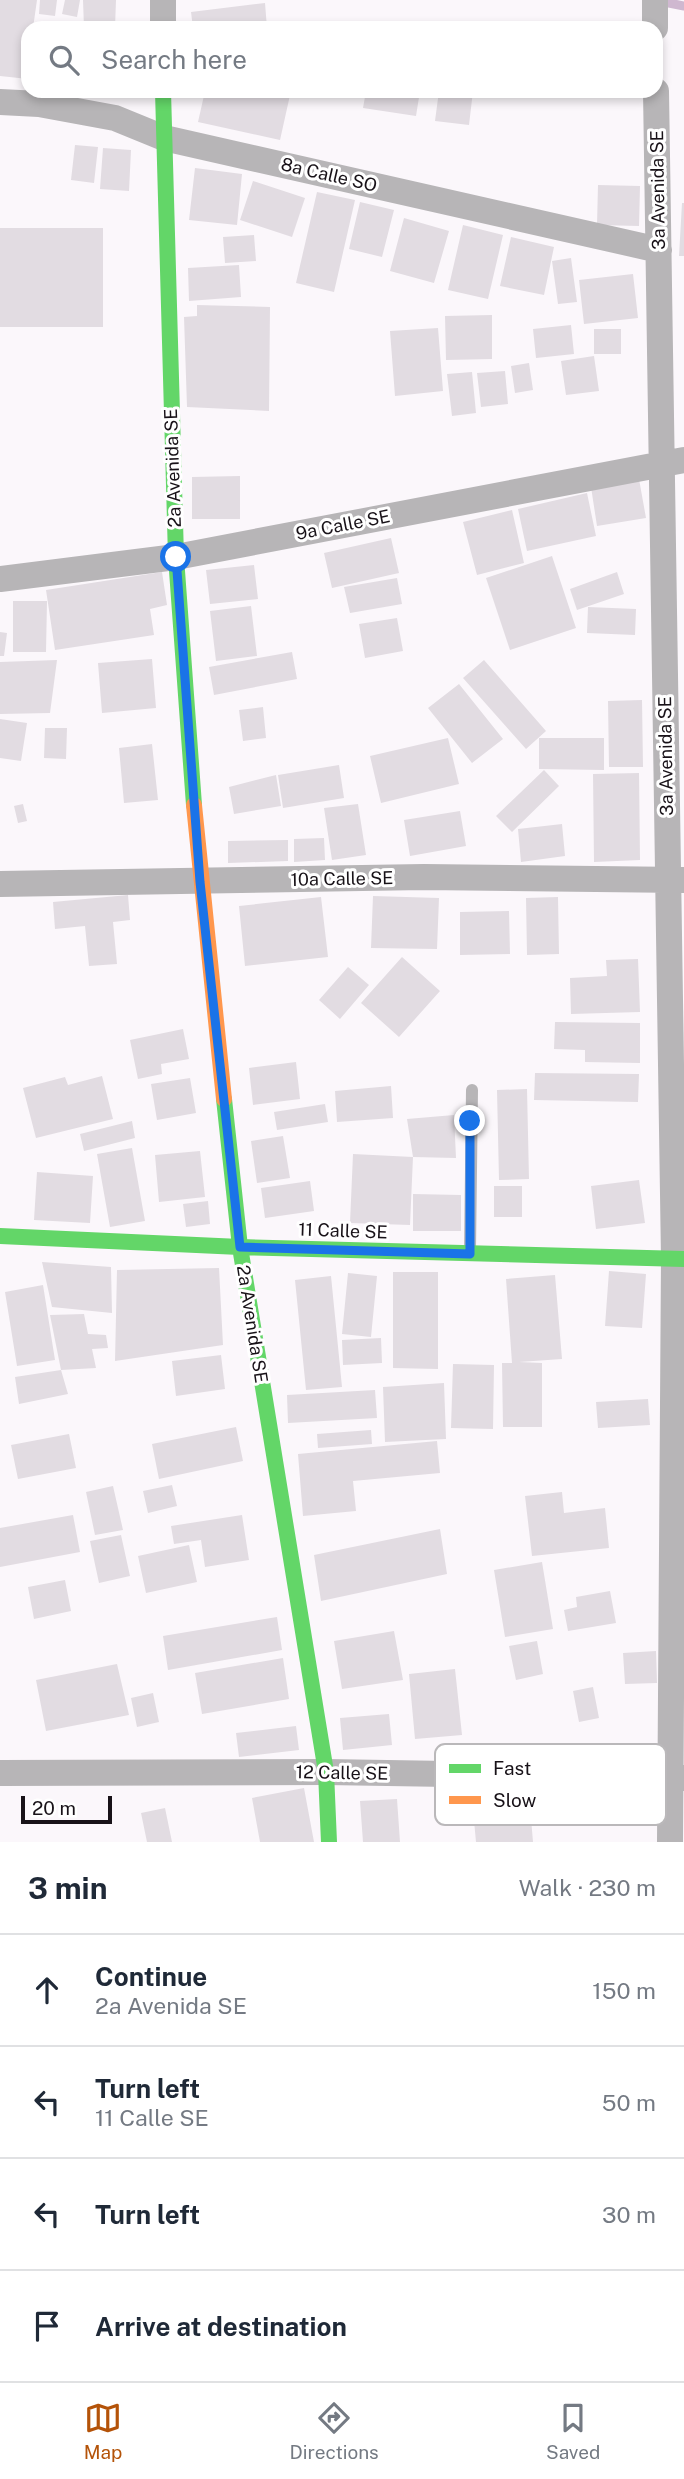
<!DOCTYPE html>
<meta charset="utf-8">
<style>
:root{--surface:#fff;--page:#f2f2f3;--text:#1f2937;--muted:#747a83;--line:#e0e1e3;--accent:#b45309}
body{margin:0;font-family:"Public Sans",sans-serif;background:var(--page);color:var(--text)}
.scale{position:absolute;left:21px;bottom:18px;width:91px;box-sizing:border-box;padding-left:7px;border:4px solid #181218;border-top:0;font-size:19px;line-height:24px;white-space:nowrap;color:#181218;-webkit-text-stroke:5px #fff;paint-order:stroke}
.stop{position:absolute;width:21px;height:21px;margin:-16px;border:5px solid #1a73e8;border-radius:50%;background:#fff}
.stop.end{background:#1a73e8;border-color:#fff;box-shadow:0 2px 7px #0008}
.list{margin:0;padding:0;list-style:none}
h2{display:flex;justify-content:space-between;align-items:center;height:91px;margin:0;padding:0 28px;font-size:30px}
h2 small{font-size:23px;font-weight:400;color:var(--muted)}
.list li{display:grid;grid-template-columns:46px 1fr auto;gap:21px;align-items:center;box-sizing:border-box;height:112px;padding:0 28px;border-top:2px solid var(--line)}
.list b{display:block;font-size:26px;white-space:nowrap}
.list p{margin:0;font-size:23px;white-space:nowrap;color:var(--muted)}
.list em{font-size:23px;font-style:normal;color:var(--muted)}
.icon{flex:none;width:38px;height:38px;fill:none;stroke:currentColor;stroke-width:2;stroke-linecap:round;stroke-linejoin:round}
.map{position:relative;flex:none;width:684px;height:1842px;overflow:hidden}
.search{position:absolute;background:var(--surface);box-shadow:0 4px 10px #0003;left:21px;right:21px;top:21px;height:77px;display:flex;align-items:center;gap:18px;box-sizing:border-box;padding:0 24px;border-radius:21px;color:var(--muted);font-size:26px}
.sheet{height:539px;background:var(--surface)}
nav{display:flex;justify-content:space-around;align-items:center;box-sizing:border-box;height:98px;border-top:2px solid var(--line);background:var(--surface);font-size:19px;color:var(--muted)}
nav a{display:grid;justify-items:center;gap:4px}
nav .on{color:var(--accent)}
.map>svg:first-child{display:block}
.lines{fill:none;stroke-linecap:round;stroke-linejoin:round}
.stream{stroke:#cfb8d0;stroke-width:9}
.building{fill:#e2dce2}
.lane{stroke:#b7b5b7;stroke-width:12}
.street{stroke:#b7b5b7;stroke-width:26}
.fast{stroke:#63d668;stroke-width:16}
.slow{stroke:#ff974d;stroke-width:16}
.route{stroke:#1a73e8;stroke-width:9}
.labels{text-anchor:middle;stroke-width:6;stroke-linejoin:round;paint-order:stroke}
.street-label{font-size:18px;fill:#181218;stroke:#fff}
.key{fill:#fff;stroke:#bab8ba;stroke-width:2}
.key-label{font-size:19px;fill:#181218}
</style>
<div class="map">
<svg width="684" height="1842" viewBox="0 0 684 1842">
<rect width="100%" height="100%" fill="#fbf7fb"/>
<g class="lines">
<path class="stream" d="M659 1 684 6"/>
</g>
<path class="building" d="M0 0H37L33 28H28V79L0 76Z
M40 0H57L55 16 39 14Z
M65 0H80L77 17 62 14Z
M83 0H116L115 28H84Z
M265 3 267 28H193L191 12Z
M205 91H273L290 95 280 140 198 122Z
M366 91H420L416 116 363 108Z
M439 91H473L469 125 435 121Z
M75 145 98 147 94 183 71 180Z
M103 148 131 150 129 191 100 189Z
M195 168 242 174 237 225 189 220Z
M253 181 305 198 292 237 240 220Z
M598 185 640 186 639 226 597 225Z
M317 192 355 200 334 292 296 283Z
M360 202 394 210 382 257 349 249Z
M682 203H684V256H679Z
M404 218 449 231 434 283 390 271Z
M463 225 503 235 488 299 448 290Z
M0 228H103V327H0Z
M254 235 256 261 225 263 223 237Z
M511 237 554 247 544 295 500 286Z
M571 258 577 302 558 304 552 261Z
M239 265 241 297 189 301 188 268Z
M633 274 638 318 584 324 579 280Z
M197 305 270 307 269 411 187 407 184 317 197 316Z
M492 315V359L446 360 445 316Z
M571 325 574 354 536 358 533 329Z
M438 328 443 391 395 396 390 331Z
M594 329H621V354H594Z
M594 356 599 391 566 395 561 361Z
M529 363 533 390 515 393 511 366Z
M505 371 508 404 481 407 477 373Z
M472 372 476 413 452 416 447 374Z
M240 476V519H192V477Z
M639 479 646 518 597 526 591 487Z
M587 493 596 536 527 551 518 509Z
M512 510 524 563 477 575 463 522Z
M391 538 399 573 332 588 324 553Z
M552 556 576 628 510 650 486 578Z
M254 565 258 599 210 604 206 570Z
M162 572 167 605 150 609 154 635 55 650 46 590Z
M617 572 624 594 577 610 570 589Z
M397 578 402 604 350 613 344 587Z
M13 601H47L46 652H13Z
M251 606 257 656 216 661 210 611Z
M588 607 636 609 635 635 587 633Z
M397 618 403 651 365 658 359 624Z
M0 632 7 633 4 656H0Z
M292 652 297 679 214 695 209 667Z
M152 659 156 708 102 713 98 663Z
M57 660 50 713 0 714V662Z
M484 660 546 731 526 749 463 678Z
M459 684 503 739 472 763 428 708Z
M642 700 643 767H609L608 701Z
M263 707 266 738 243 741 239 710Z
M0 719 27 723 21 761 0 758Z
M45 728H67L66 759 44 758Z
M448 738 459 784 381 803 370 756Z
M539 738H604V770L539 769Z
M152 744 158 800 124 803 119 748Z
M339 765 344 798 283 808 278 775Z
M544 770 559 786 512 832 496 816Z
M639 773 640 860 594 862 593 774Z
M276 775 281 806 234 814 229 787Z
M23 804 27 821 18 823 14 806Z
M358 804 366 855 332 860 324 808Z
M460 811 466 846 410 856 404 820Z
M562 824 565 856 521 862 518 829Z
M324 838 325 860 294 862V839Z
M288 840V861L228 863V841Z
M128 895 130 920 113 922 117 964 89 966 85 926 55 929 53 902Z
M373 896 439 898 437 949 371 948Z
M321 897 328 957 245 966 239 906Z
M558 897 559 954 527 955 526 898Z
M509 911 510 954 460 955V912Z
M402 957 440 991 399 1037 361 1003Z
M638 959 640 1012 571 1014 570 978 607 976 606 960Z
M348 967 369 985 340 1019 319 1000Z
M555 1022 640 1023V1063L585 1062V1050L554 1049Z
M183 1029 189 1059 161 1064 162 1074 138 1079 130 1040Z
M296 1062 300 1099 253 1105 249 1068Z
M535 1073 639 1074 638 1102 534 1100Z
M102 1076 113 1119 36 1138 23 1088 65 1077 68 1085Z
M190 1078 196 1113 157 1120 151 1084Z
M391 1086 393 1118 337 1122 335 1091Z
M527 1089 529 1179 499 1180 497 1090Z
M325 1104 328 1122 277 1130 274 1112Z
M454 1115 456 1158 413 1157 410 1225 350 1223 353 1154 413 1157 407 1119Z
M132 1121 135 1138 84 1151 80 1134Z
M283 1136 290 1178 257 1183 251 1141Z
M132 1148 145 1221 110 1227 97 1154Z
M200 1151 205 1197 159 1202 155 1155Z
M37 1172 93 1176 90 1223 34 1220Z
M639 1180 645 1223 596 1229 591 1186Z
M310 1181 314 1211 265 1218 261 1188Z
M494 1186H522V1217H494Z
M413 1194 461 1195V1231H413Z
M208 1201 210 1224 186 1227 183 1204Z
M42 1262 111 1267 112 1313 52 1307Z
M219 1268 223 1345 115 1361 117 1270Z
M609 1271 646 1274 642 1328 605 1326Z
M393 1272H438V1369L393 1368Z
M348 1273 377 1276 371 1337 342 1334Z
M555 1275 562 1359 519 1362 542 1363V1427H503L502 1363H512L506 1279Z
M331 1276 342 1387 306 1390 295 1280Z
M43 1285 55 1360 17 1366 5 1292Z
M84 1314 88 1334 106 1335 108 1348 92 1349 96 1368 61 1370 50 1315Z
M381 1338 382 1363 343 1365 342 1340Z
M221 1355 225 1389 176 1396 172 1361Z
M453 1364 494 1365 493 1429 451 1428Z
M61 1370 68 1394 19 1404 15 1377Z
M444 1383 446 1439 385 1442 383 1387Z
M375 1390 377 1418 288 1423 287 1395Z
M648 1399 650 1425 598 1428 596 1402Z
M236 1427 243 1461 159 1479 152 1444Z
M371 1430 372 1444 318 1448 317 1434Z
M69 1434 76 1468 18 1479 11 1445Z
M437 1441 440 1473 353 1481 356 1511 303 1516 298 1454Z
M172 1485 177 1506 148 1513 143 1491Z
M113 1486 123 1530 95 1535 86 1492Z
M562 1492 564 1513 605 1508 609 1548 532 1556 525 1496Z
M73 1515 80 1552 0 1567V1528Z
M242 1515 249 1560 205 1567 201 1540 174 1544 171 1526Z
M440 1529 447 1574 321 1601 314 1555Z
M121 1535 130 1576 99 1583 90 1541Z
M189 1545 197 1582 146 1593 138 1556Z
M542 1562 553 1629 505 1637 494 1570Z
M65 1580 71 1611 34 1619 28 1587Z
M610 1591 616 1623 568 1631 564 1610 577 1607 576 1597Z
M277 1617 282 1650 168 1670 163 1636Z
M394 1631 403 1680 342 1689 334 1641Z
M537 1641 543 1674 516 1680 509 1646Z
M656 1651 657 1683 625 1684 623 1653Z
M283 1658 289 1699 202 1714 195 1673Z
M117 1664 129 1715 46 1731 36 1680Z
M455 1669 462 1735 415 1739 409 1674Z
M593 1687 599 1718 579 1722 573 1691Z
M153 1693 159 1722 137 1727 131 1698Z
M389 1714 392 1745 343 1750 340 1718Z
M296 1726 299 1750 239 1757 236 1733Z
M304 1788 314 1842H260L252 1798Z
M529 1794 533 1842H476L472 1799Z
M397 1799 400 1842H363L360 1801Z
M165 1808 172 1842H147L141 1813Z"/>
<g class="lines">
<path class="lane" d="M470 1250 472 1090"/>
<path class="street" d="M163 0V28
M655 0V28
M656 91 674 1259 670 1842
M0 102 39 104 115 118 164 138 659 250
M0 579 176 557 684 460
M0 884 424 877 684 880
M0 1773 326 1772 684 1778"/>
<path class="fast" d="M163 91 176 557 194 805
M224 1099 240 1247 326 1772 329 1842
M0 1236 240 1247 684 1259"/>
<path class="slow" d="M194 805 224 1099"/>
</g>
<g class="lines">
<path class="route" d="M176 557 200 882 240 1247 470 1254V1121"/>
</g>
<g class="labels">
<g class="street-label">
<text transform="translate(329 175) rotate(13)" y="6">8a Calle SO</text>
<text transform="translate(658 190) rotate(-91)" y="6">3a Avenida SE</text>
<text transform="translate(173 468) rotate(-92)" y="6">2a Avenida SE</text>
<text transform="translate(343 525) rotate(-11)" y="6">9a Calle SE</text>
<text transform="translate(666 756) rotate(-91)" y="6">3a Avenida SE</text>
<text transform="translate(342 879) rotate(-1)" y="6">10a Calle SE</text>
<text transform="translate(343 1231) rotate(2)" y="6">11 Calle SE</text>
<text transform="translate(252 1324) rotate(81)" y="6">2a Avenida SE</text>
<text transform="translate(342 1773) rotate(1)" y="6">12 Calle SE</text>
</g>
</g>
<rect x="435" y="1744" width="231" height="81" rx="10" class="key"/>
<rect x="449" y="1764" width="32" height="9" fill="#63d668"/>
<rect x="449" y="1796" width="32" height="8" fill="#ff974d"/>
<g class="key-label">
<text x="493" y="1775">Fast</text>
<text x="493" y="1807">Slow</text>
</g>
</svg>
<div class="scale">20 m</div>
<div class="stop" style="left:176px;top:557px"></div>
<div class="stop end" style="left:470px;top:1121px"></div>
<div class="search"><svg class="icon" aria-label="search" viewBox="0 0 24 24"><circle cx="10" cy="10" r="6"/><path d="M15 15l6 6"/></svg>Search here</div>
</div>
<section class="sheet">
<h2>3 min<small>Walk · 230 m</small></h2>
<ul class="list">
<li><svg class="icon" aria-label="ahead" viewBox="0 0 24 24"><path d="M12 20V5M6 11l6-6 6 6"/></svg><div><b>Continue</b><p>2a Avenida SE</p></div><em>150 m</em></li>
<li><svg class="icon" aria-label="left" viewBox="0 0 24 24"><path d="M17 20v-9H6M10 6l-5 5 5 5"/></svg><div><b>Turn left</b><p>11 Calle SE</p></div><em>50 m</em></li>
<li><svg class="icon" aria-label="left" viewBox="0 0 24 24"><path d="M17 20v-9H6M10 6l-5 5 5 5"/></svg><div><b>Turn left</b></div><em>30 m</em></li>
<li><svg class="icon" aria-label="arrive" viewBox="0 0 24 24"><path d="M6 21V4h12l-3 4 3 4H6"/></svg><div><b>Arrive at destination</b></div></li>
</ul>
</section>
<nav>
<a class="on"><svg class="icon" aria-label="map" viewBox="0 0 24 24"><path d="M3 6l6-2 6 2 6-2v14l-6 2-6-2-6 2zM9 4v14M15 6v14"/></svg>Map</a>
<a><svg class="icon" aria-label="directions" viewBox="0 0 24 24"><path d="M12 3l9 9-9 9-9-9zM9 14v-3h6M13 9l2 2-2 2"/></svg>Directions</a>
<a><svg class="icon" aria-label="saved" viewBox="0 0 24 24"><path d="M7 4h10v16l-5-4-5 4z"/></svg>Saved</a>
</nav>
